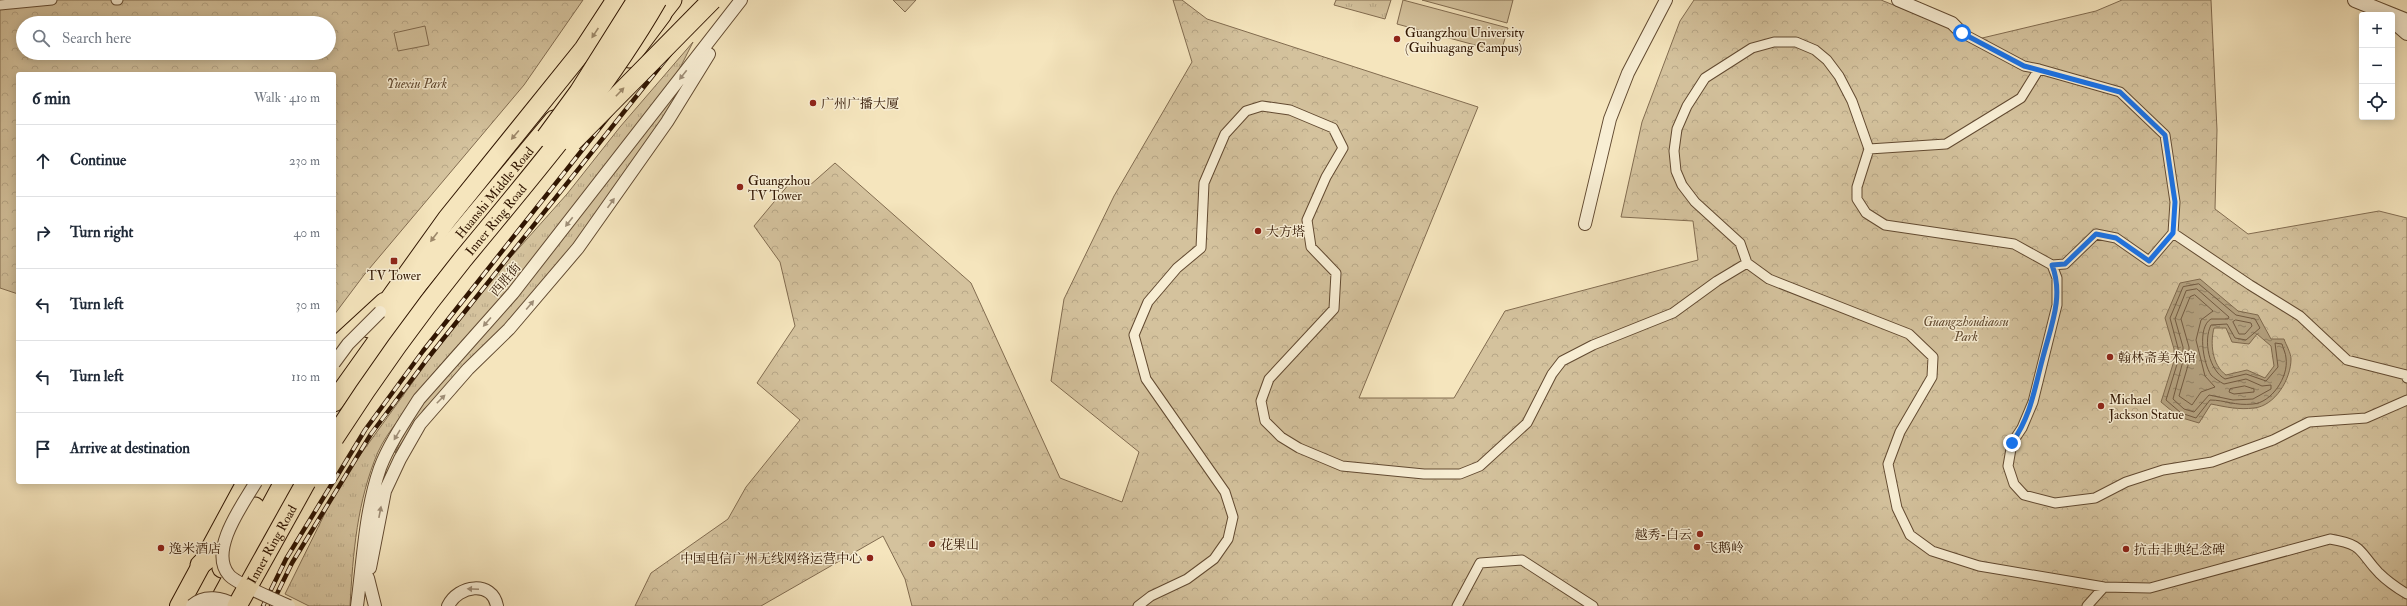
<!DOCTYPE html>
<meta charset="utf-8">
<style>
:root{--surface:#fff;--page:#f6f6f7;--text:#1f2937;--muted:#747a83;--line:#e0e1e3}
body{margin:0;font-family:"IM FELL Double Pica","Noto Serif SC",serif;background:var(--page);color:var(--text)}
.controls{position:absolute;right:12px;top:12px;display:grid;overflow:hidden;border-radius:4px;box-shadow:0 2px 10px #0003}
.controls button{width:36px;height:36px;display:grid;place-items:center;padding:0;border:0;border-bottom:1px solid var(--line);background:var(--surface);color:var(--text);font:20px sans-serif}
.stop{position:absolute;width:12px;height:12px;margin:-9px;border:3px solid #1a73e8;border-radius:50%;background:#fff}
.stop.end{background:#1a73e8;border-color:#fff;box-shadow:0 1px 4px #0008}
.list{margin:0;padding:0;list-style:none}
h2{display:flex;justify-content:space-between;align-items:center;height:52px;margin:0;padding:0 16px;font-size:17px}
h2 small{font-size:13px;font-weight:400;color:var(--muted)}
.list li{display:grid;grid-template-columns:26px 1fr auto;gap:12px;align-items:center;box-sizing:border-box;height:72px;padding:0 16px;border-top:1px solid var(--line)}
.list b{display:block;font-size:15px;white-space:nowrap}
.list em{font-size:13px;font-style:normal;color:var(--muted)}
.icon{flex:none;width:22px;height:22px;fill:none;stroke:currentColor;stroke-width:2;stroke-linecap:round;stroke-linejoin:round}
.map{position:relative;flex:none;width:2407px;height:606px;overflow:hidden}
.search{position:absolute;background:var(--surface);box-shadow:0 2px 10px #0003;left:16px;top:16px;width:320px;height:44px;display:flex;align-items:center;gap:10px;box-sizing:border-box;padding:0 14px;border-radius:22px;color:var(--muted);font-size:15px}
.panel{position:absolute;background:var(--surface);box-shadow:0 2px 10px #0003;left:16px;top:72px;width:320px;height:412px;border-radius:4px}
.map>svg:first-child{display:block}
.grass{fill:url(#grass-tufts);stroke:#826c50}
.park{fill:url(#park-crowns);stroke:#826c50;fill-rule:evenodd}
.garden{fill:#d4c29d;stroke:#826c50}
.water{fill:url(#water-ripples);stroke:#7e684c;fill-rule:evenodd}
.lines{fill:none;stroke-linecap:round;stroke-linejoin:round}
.shore{stroke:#725a40;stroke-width:1}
.pedestrian-casing{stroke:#624a31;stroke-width:11}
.minor-casing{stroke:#624a31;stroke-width:14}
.tertiary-casing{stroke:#624a31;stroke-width:16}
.primary-casing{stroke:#311602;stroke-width:20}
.trunk-casing{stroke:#311602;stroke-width:21}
.pedestrian{stroke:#f8eed4;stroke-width:9}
.minor{stroke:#f8eed4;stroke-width:12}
.tertiary{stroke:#f8eed4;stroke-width:14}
.primary{stroke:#f5e5bd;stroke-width:18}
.trunk{stroke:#f5e5bd;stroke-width:19}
.rail-casing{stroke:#311602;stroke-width:4.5}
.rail{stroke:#f8eed4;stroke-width:3;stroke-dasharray:9;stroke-linecap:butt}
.minor-bridge-casing{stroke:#624a31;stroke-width:14;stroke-linecap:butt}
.tertiary-bridge-casing{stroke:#624a31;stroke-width:16;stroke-linecap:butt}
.trunk-bridge-casing{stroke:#311602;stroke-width:21;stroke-linecap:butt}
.minor-bridge{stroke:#f8eed4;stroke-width:12}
.tertiary-bridge{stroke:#f8eed4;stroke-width:14}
.trunk-bridge{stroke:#f5e5bd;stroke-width:19}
.oneway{fill:#9d8869}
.oneway2{fill:#9e8d76}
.route{stroke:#1a73e8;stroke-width:5}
.poi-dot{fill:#8f2418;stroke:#f8eed4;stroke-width:1.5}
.labels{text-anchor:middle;stroke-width:3;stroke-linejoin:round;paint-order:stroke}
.poi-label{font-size:13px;fill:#311602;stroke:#f8eed4;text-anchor:start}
.park-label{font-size:13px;font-style:italic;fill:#624a30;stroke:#f8eed4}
.street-label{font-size:13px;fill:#311602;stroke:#f8eed4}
</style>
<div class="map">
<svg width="2407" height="606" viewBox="0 0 2407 606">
<defs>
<pattern id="grass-tufts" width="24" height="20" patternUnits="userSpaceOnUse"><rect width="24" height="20" fill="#d4c29d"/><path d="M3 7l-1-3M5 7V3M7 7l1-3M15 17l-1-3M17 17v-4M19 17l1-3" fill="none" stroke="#b6a686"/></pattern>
<pattern id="park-crowns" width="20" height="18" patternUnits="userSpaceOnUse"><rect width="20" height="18" fill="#d4c29d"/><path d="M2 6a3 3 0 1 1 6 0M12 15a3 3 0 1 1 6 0" fill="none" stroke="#b6a686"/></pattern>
<pattern id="water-ripples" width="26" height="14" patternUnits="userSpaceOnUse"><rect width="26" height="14" fill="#b29f7d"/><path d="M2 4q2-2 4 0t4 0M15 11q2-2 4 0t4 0" fill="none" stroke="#918164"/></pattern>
</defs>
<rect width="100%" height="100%" fill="#f5e5bd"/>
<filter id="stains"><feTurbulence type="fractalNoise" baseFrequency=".005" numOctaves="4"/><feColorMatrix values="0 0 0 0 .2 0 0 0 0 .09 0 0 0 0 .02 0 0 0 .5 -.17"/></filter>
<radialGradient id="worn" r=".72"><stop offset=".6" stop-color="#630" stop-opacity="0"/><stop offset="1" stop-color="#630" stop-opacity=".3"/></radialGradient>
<path class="grass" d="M1336 0H1391L1385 19 1334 5Z
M693 42 677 74C621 143 569 215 512 284 474 331 429 371 397 422 390 431 383 441 378 452 357 501 353 553 350 606H309L285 594 340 483 438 347 487 284 567 194 620 127Z
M683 79 686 84 564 261 511 321 424 409 395 453 404 432 423 401Z"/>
<path class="park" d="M0 0H583L524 85 364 275 334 315V74H18V294L0 288ZM23 23H329V53H23Z
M1173 0H1182L1207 19 1478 107 1359 398H1454L1505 311 1698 260 1693 221 1621 217 1642 122 1680 21 1694 0H1881L1978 39 2096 11 2122 0H2211L2217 130 2215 209 2248 234 2379 211 2407 218V606H912L905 579 883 536 761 606H635L651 573 728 519 746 487 800 420 757 383 795 326 780 262 754 226 789 184 809 186 835 163 971 283 1060 478 1122 502 1139 452 1051 381 1064 299 1114 196 1192 62Z"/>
<path class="garden" d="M893 0H916L905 12Z
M1403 0 1508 28 1501 52 1397 24Z
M1422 0H1513L1507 23Z
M425 26 429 45 398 51 394 33Z"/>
<path class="water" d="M2200 279 2238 311 2258 315 2271 339H2284C2286 345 2291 353 2291 359 2291 379 2275 406 2254 408 2239 410 2226 407 2211 404L2199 423 2179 417 2161 402 2174 361V349L2165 318 2180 283ZM2214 328H2226L2232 342 2249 344 2257 334 2271 346 2274 366 2265 378 2247 370 2226 375C2212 365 2210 343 2214 328Z"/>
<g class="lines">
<path class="shore" d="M2199 284 2236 315 2255 319 2260 328 2246 340 2235 338 2227 324 2211 325C2203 341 2209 370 2225 379L2246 374 2266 381 2278 367 2275 343 2282 344C2283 348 2286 354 2286 358 2289 377 2271 403 2253 404 2235 406 2225 400 2210 400L2196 418 2181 413 2166 400 2178 361V348L2170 318 2183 287Z
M2197 289 2229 317 2228 319H2211C2197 327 2203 363 2211 375 2214 378 2220 382 2224 384L2246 379 2262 386 2271 385V389L2253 399 2233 400 2209 395 2194 412 2184 409 2173 399 2183 361V347L2175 319 2186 291Z
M2195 295 2213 311 2201 320 2196 340 2205 376 2215 387 2201 392 2192 405 2179 396 2189 362V347L2181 319 2190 297Z
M2236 320 2251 323 2252 326 2245 334H2239L2233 322Z
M2245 386 2254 389V392L2234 394 2229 392 2230 389Z"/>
<defs>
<path id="pedestrian" d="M116 0H118
M0 5 52 0
M1962 33 2024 66 2039 69
M1869 149 1946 144 2021 98 2039 69 2120 92 2165 135 2175 202 2173 233 2149 261 2116 238 2096 234 2065 264 2052 265
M2173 233 2250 285 2300 316 2347 360 2406 375 2407 378
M2407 400 2366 418 2309 422 2273 440 2212 462 2163 470 2126 482 2095 498 2055 503 2024 495 2014 484 2008 466 2012 443 2022 428 2033 402 2057 305V278L2052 265 2014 244 1885 225 1866 213 1857 199V187L1869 149 1852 101 1839 76 1827 60 1815 50 1796 42H1774L1752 48 1705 78 1687 106 1677 129 1674 151 1676 171 1682 185 1695 202 1740 243 1747 263 1769 279 1909 334 1933 357 1932 377 1900 432 1888 464 1897 508 1910 535 1932 551 1979 566 2104 587 2150 588 2330 539C2365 545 2358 551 2379 573 2387 581 2397 588 2407 594
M1138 606 1151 596 1187 579 1214 559 1228 539 1233 517 1225 492 1146 379 1134 335 1148 302 1177 268 1201 248 1204 183 1225 134 1246 111 1262 106 1290 110 1333 128 1343 148 1326 177 1307 220 1311 247 1336 273 1334 309 1269 379 1261 401 1265 421 1281 437 1299 448 1342 466 1424 474H1460L1480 466 1527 423 1552 374 1562 361 1593 345 1673 313 1717 281 1747 263
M1457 606 1480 563 1522 560 1593 606
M2087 606 2104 587"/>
<path id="minor" d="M1898 0 1952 23 1962 33
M1585 224 1610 119 1628 73 1666 0
M370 568 385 491 400 459 420 424 468 369 509 329 578 248 667 122 709 54
M368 578 375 606
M357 606C363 561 365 511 380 468 389 444 405 421 419 399L513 293 741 0
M448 606C458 585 492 580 497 606"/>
<path id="tertiary" d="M2355 0 2407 21
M2392 20 2407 33"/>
<path id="primary" d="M334 348 384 302
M179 606 246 482"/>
<g id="trunk">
<path d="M653 24 672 0"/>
<path d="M629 58 662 14"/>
<path d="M369 328 447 219 584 49 616 0"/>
<path id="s1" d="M334 402 418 284 554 120"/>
<path d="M200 565 234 538"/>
<path d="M222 568 255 507"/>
<path d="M217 606 284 482"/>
</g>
</defs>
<use href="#pedestrian" class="pedestrian-casing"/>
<use href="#minor" class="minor-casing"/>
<use href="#tertiary" class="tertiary-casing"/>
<use href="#primary" class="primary-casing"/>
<use href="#trunk" class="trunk-casing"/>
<use href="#pedestrian" class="pedestrian"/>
<use href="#minor" class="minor"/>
<use href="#tertiary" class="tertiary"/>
<use href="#primary" class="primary"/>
<use href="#trunk" class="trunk"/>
<defs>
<path id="rail" d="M334 481 365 430 423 351 701 0
M263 606 286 559 333 482
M271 606 292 563 371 434 428 358 713 0"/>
</defs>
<use href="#rail" class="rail-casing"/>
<use href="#rail" class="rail"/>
<defs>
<path id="minor-bridge" d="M334 363 348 344 380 312
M256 482C243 504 208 551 229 575 237 584 275 600 289 606"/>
<path id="tertiary-bridge" d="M193 606C205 595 222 599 235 606"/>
<g id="trunk-bridge">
<path d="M546 137 579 92 637 0"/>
<path d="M572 142 712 0"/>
<path id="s2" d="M334 438C374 376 417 316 463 259 531 176 603 94 657 0"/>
<path id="s3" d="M237 606 306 482"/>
</g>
</defs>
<use href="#minor-bridge" class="minor-bridge-casing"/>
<use href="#tertiary-bridge" class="tertiary-bridge-casing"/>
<use href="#trunk-bridge" class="trunk-bridge-casing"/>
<use href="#minor-bridge" class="minor-bridge"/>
<use href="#tertiary-bridge" class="tertiary-bridge"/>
<use href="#trunk-bridge" class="trunk-bridge"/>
</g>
<defs><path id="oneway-solid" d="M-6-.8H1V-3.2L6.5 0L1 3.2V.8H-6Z"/></defs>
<g class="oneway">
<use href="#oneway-solid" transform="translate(595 33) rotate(124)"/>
<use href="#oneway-solid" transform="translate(620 92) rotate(-46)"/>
<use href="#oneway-solid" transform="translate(515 135) rotate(130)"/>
<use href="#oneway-solid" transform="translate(434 237) rotate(127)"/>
</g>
<g class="oneway2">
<use href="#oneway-solid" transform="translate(683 75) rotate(128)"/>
<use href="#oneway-solid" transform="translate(611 203) rotate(-54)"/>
<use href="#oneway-solid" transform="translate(569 222) rotate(128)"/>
<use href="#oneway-solid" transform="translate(530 305) rotate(-50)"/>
<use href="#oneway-solid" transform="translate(487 322) rotate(131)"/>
<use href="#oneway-solid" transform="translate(441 399) rotate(-45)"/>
<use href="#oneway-solid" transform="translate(397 435) rotate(121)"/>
<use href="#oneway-solid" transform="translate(380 512) rotate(-79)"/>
<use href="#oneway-solid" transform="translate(473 589) rotate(-178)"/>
</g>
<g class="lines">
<path class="route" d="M1962 33 2024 66 2120 92 2165 135 2175 202 2173 233 2149 261 2116 238 2096 234 2065 264 2052 265C2064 296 2051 326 2043 357 2034 390 2032 413 2012 443"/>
</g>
<g class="poi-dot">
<circle cx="1397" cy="39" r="4"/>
<circle cx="813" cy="103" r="4"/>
<circle cx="740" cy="187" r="4"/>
<circle cx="1258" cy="231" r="4"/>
<rect x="390" y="257" width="8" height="8" rx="2"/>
<circle cx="2110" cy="357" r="4"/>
<circle cx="2101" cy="406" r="4"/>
<circle cx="1700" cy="534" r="4"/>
<circle cx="932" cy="544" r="4"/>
<circle cx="1697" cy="547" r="4"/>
<circle cx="161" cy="548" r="4"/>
<circle cx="2126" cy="549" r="4"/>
<circle cx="870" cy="558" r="4"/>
</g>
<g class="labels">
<g class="poi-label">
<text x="1405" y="37">Guangzhou University<tspan x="1405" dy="15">(Guihuagang Campus)</tspan></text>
<text x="821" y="108">广州广播大厦</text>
<text x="748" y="185">Guangzhou<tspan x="748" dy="15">TV Tower</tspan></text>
<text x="1266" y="236">大方塔</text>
<text x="394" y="280" text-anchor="middle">TV Tower</text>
<text x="2118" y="362">翰林斋美术馆</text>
<text x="2109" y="404">Michael<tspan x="2109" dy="15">Jackson Statue</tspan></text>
<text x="1692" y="539" text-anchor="end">越秀-白云</text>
<text x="940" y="549">花果山</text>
<text x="1705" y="552">飞鹅岭</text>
<text x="169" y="553">逸米酒店</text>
<text x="2134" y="554">抗击非典纪念碑</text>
<text x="862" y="563" text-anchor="end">中国电信广州无线网络运营中心</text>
</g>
<g class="park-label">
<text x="417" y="88">Yuexiu Park</text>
<text x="1966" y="326">Guangzhoudiaosu<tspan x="1966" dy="15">Park</tspan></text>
</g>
<g class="street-label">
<text dy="5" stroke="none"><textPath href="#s1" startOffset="264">Huanshi Middle Road</textPath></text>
<text dy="5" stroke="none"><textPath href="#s2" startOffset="272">Inner Ring Road</textPath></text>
<text transform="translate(505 279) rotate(-50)" y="5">西胜街</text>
<text dy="5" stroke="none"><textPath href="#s3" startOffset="71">Inner Ring Road</textPath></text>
</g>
</g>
<rect width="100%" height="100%" filter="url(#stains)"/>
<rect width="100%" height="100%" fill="url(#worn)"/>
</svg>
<div class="controls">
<button>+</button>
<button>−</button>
<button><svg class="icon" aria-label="locate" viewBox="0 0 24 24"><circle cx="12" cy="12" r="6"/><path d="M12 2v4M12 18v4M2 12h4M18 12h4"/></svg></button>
</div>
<div class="stop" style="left:1962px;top:33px"></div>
<div class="stop end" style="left:2012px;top:443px"></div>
<div class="search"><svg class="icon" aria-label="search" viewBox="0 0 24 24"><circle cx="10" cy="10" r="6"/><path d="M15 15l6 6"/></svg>Search here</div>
<section class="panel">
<h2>6 min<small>Walk · 410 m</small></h2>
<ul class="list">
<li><svg class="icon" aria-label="ahead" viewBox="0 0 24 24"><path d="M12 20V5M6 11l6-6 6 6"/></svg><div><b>Continue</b></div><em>230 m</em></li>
<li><svg class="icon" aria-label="right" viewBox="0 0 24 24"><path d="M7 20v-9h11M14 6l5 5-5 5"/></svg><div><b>Turn right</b></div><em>40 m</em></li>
<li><svg class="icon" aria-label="left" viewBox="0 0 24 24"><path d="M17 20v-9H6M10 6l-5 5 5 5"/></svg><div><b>Turn left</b></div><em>30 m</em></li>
<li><svg class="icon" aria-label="left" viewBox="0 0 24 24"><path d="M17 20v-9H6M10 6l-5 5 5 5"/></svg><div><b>Turn left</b></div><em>110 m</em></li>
<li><svg class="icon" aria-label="arrive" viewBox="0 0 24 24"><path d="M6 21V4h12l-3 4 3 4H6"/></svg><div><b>Arrive at destination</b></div></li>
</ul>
</section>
</div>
